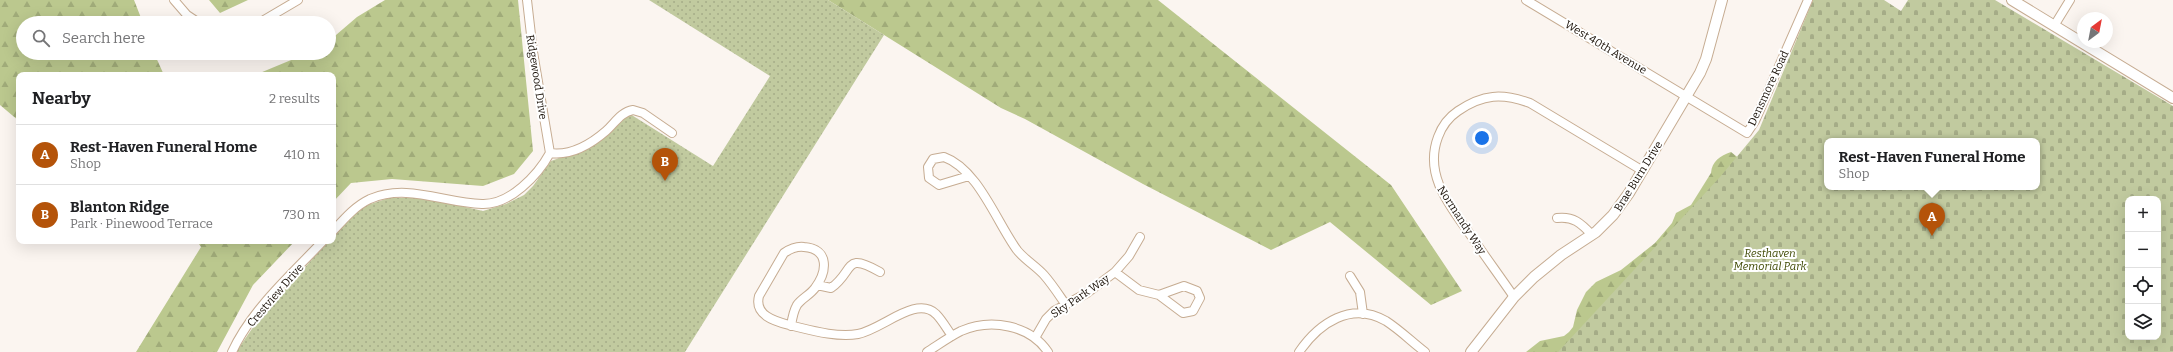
<!DOCTYPE html>
<meta charset="utf-8">
<style>
:root{--surface:#fff;--page:#f2f2f2;--text:#202124;--muted:#757577;--line:#e0e0e0;--accent:#b45309}
body{margin:0;font-family:Bitter,serif;background:var(--page);color:var(--text)}
.controls{position:absolute;right:12px;bottom:12px;display:grid;overflow:hidden;border-radius:8px;box-shadow:0 4px 16px #0002}
.controls button{width:36px;height:36px;display:grid;place-items:center;padding:0;border:0;border-bottom:1px solid var(--line);background:var(--surface);color:var(--text);font:20px sans-serif}
.compass{position:absolute;left:2077px;top:12px;width:36px;height:36px;border-radius:50%;background:var(--surface);box-shadow:0 4px 16px #0002;rotate:32deg}
.you{position:absolute;left:1482px;top:138px;width:14px;height:14px;margin:-10px;border:3px solid #fff;border-radius:50%;background:#1a73e8;box-shadow:0 0 0 6px #1a73e833}
.badge{display:grid;place-items:center;width:26px;height:26px;border-radius:50%;background:var(--accent);color:#fff;font-size:13px;font-weight:700}
.pin{position:absolute;translate:-50% -33px;filter:drop-shadow(0 1px 2px #0008)}
.pin::after{content:'';position:absolute;top:21px;width:14px;height:12px;background:inherit;clip-path:polygon(0 0,100% 0,50% 100%)}
.popup{position:absolute;left:1824px;top:138px;width:216px;height:52px;box-sizing:border-box;display:grid;place-content:center;border-radius:8px;background:var(--surface);filter:drop-shadow(0 1px 3px #0005);font-size:13px;white-space:nowrap;color:var(--muted)}
.popup b{font-size:15px;color:var(--text)}
.popup::after{content:'';position:absolute;left:50%;top:100%;margin-left:-8px;border:8px solid transparent;border-top-color:var(--surface)}
.list{margin:0;padding:0;list-style:none}
h2{display:flex;justify-content:space-between;align-items:center;height:52px;margin:0;padding:0 16px;font-size:17px}
h2 small{font-size:13px;font-weight:400;color:var(--muted)}
.list li{display:grid;grid-template-columns:26px 1fr auto;gap:12px;align-items:center;box-sizing:border-box;height:60px;padding:0 16px;border-top:1px solid var(--line)}
.list b{display:block;font-size:15px;white-space:nowrap}
.list p{margin:0;font-size:13px;white-space:nowrap;color:var(--muted)}
.list em{font-size:13px;font-style:normal;color:var(--muted)}
.icon{flex:none;width:22px;height:22px;fill:none;stroke:currentColor;stroke-width:2;stroke-linecap:round;stroke-linejoin:round}
.map{position:relative;flex:none;width:2173px;height:352px;overflow:hidden}
.search{position:absolute;background:var(--surface);box-shadow:0 4px 16px #0002;left:16px;top:16px;width:320px;height:44px;display:flex;align-items:center;gap:10px;box-sizing:border-box;padding:0 14px;border-radius:22px;color:var(--muted);font-size:15px}
.panel{position:absolute;background:var(--surface);box-shadow:0 4px 16px #0002;left:16px;top:72px;width:320px;height:172px;border-radius:8px}
.map>svg:first-child{display:block}
.forest{fill:url(#forest-firs)}
.cemetery{fill:url(#cemetery-stones);fill-rule:evenodd}
.park{fill:url(#park-dots)}
.lines{fill:none;stroke-linecap:round;stroke-linejoin:round}
.minor-casing{stroke:#c6ac92;stroke-width:10}
.tertiary-casing{stroke:#c6ac92;stroke-width:12}
.minor{stroke:#fff;stroke-width:8}
.tertiary{stroke:#fff;stroke-width:10}
.labels{text-anchor:middle;stroke-width:4;stroke-linejoin:round;paint-order:stroke}
.street-label{font-size:11px;fill:#191007;stroke:#fff}
.park-label{font-size:11px;font-style:italic;fill:#3e4803;stroke:#fff}
</style>
<div class="map">
<svg width="2173" height="352" viewBox="0 0 2173 352">
<defs>
<pattern id="forest-firs" width="22" height="20" patternUnits="userSpaceOnUse"><rect width="22" height="20" fill="#bbc88e"/><path d="M5 1l3.5 6h-7zM16 11l3.5 6h-7z" fill="#a0ab79"/></pattern>
<pattern id="cemetery-stones" width="16" height="16" patternUnits="userSpaceOnUse"><rect width="16" height="16" fill="#c1ca9f"/><path d="M2 7V4a2 2 0 0 1 4 0v3zM10 15v-3a2 2 0 0 1 4 0v3z" fill="#a5ac87"/></pattern>
<pattern id="park-dots" width="8" height="8" patternUnits="userSpaceOnUse"><rect width="8" height="8" fill="#c1ca9f"/><path d="M2 2h.1M6 6h.1" fill="none" stroke="#a5ac87" stroke-width="1.8" stroke-linecap="round"/></pattern>
</defs>
<rect width="100%" height="100%" fill="#fbf5f0"/>
<path class="forest" d="M0 0H134L143 23H23V53H154L164 75H19V121L0 105Z
M209 0H248L220 13Z
M385 0H518L533 151 514 174 483 186 392 179 351 183 333 202V75H255L308 53H329V41L357 17Z
M828 0H1158L1391 185 1462 291 1431 305 1330 222 1271 250 1143 184 1025 119 1001 108Z
M1731 152 1741 160 1616 352H1526L1540 341 1564 336 1569 332 1573 327 1577 310 1586 292 1596 282 1621 270 1655 243 1672 223 1676 213 1691 205 1711 173C1712 161 1720 156 1731 152Z
M197 241H295L253 285 217 352H136L201 247Z"/>
<path class="cemetery" d="M1813 0H1884L1901 11 1908 0H1995L2173 106V352H1558L1720 177 1759 130ZM1827 141H2037V187H1827ZM2128 199H2158V337H2128Z"/>
<path class="park" d="M649 0H828L884 35 685 352H236L263 313 329 241H333V236L361 207 389 198H426L483 211 506 204 524 195 533 186 551 161 585 149 630 114 713 166 770 76Z"/>
<g class="lines">
<defs>
<path id="minor" d="M174 0 187 15 199 23
M527 0 533 52 550 153
M1526 0 1747 133 1755 121 1808 0
M259 23 298 0
M2054 26 2070 0
M550 153C571 156 591 144 606 131 615 123 621 112 633 110L643 113 672 133
M969 176 939 185 929 178 928 167 933 159 944 157C978 169 997 223 1017 250 1025 260 1036 266 1044 275 1052 284 1059 295 1066 305
M1557 218C1573 216 1581 223 1592 235
M333 231C344 219 355 206 370 199 407 183 444 203 482 204 510 205 538 175 550 153
M1115 272 1139 290 1159 295 1183 313 1193 311 1200 298 1197 291 1184 286 1159 295
M1350 276 1360 292 1363 314
M817 285 831 288C855 271 843 251 880 272
M1514 297C1501 278 1487 259 1474 240 1452 208 1423 177 1438 137 1442 126 1449 117 1458 111 1483 94 1502 93 1530 103L1643 171
M791 326C792 319 793 312 797 305 802 298 810 295 815 288 827 272 830 249 804 247 796 246 790 249 784 253L759 296C754 315 774 321 789 325 810 330 837 338 858 334 883 329 916 295 936 314 942 320 947 329 952 336
M1035 338 1046 319 1054 311 1087 293 1115 272 1129 256 1140 237
M232 352C252 309 291 275 323 241
M927 352C938 345 949 337 961 331 991 318 1030 325 1048 352
M1299 352C1319 323 1351 301 1386 321 1400 330 1412 342 1425 352"/>
<path id="tertiary" d="M2012 0 2173 98
M1471 352 1514 297 1534 277 1561 255 1596 232 1613 215 1629 193 1700 73 1706 59 1722 0"/>
</defs>
<use href="#minor" class="minor-casing"/>
<use href="#tertiary" class="tertiary-casing"/>
<use href="#minor" class="minor"/>
<use href="#tertiary" class="tertiary"/>
</g>
<g class="labels">
<g class="street-label">
<text transform="translate(1606 47) rotate(31)" y="4">West 40th Avenue</text>
<text transform="translate(537 77) rotate(81)" y="4">Ridgewood Drive</text>
<text transform="translate(1768 88) rotate(-65)" y="4">Densmore Road</text>
<text transform="translate(1638 176) rotate(-58)" y="4">Brae Burn Drive</text>
<text transform="translate(1462 220) rotate(57)" y="4">Normandy Way</text>
<text transform="translate(275 295) rotate(-49)" y="4">Crestview Drive</text>
<text transform="translate(1080 296) rotate(-34)" y="4">Sky Park Way</text>
</g>
<g class="park-label">
<text x="1770" y="257">Resthaven<tspan x="1770" dy="13">Memorial Park</tspan></text>
</g>
</g>
</svg>
<div class="controls">
<button>+</button>
<button>−</button>
<button><svg class="icon" aria-label="locate" viewBox="0 0 24 24"><circle cx="12" cy="12" r="6"/><path d="M12 2v4M12 18v4M2 12h4M18 12h4"/></svg></button>
<button><svg class="icon" aria-label="layers" viewBox="0 0 24 24"><path d="M12 4l9 5-9 5-9-5zM3 14l9 5 9-5"/></svg></button>
</div>
<svg class="compass" viewBox="-18 -18 36 36"><path d="M0-13l5 13h-10z" fill="#e53935"/><path d="M0 13l5-13h-10z" fill="#757577"/></svg>
<div class="you"></div>
<div class="pin badge" style="left:1932px;top:236px">A</div>
<div class="popup"><b>Rest-Haven Funeral Home</b>Shop</div>
<div class="pin badge" style="left:665px;top:181px">B</div>
<div class="search"><svg class="icon" aria-label="search" viewBox="0 0 24 24"><circle cx="10" cy="10" r="6"/><path d="M15 15l6 6"/></svg>Search here</div>
<section class="panel">
<h2>Nearby<small>2 results</small></h2>
<ul class="list">
<li><span class="badge">A</span><div><b>Rest-Haven Funeral Home</b><p>Shop</p></div><em>410 m</em></li>
<li><span class="badge">B</span><div><b>Blanton Ridge</b><p>Park · Pinewood Terrace</p></div><em>730 m</em></li>
</ul>
</section>
</div>
